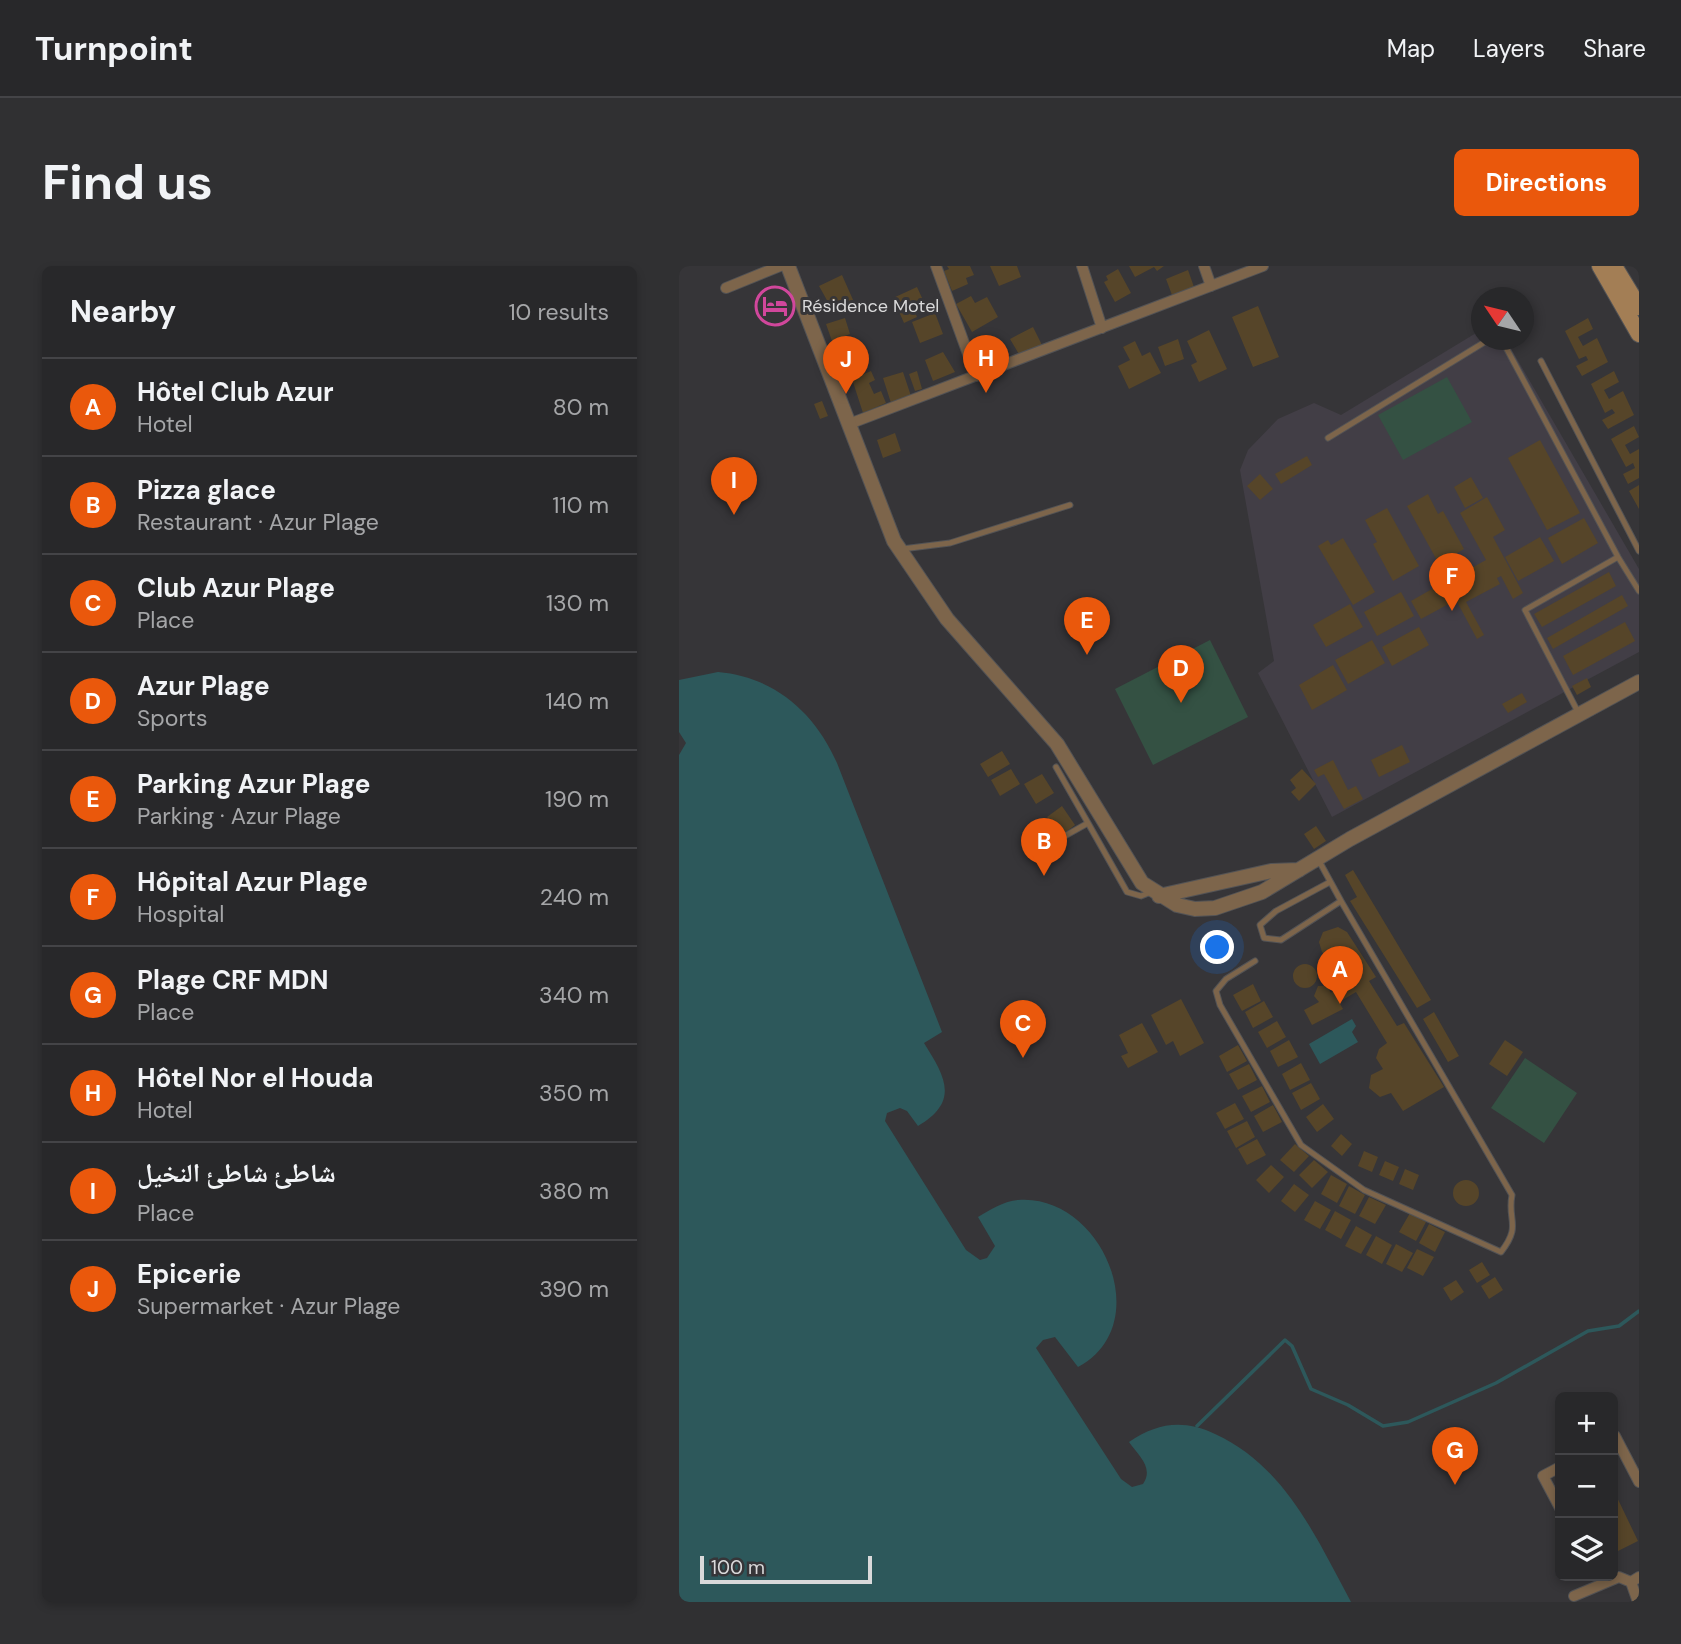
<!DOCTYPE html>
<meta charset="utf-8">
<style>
:root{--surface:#28282a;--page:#303032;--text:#f1f3f6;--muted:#a5a6a8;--line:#444447;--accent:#ea580c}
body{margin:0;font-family:"DM Sans","Noto Naskh Arabic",sans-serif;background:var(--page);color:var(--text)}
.controls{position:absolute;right:21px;bottom:21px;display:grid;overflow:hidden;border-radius:10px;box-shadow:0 4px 10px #0003}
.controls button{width:63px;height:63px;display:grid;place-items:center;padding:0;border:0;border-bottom:2px solid var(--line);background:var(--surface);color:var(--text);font:35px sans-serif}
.compass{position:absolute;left:792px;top:21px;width:63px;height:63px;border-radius:50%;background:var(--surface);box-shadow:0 4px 10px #0003;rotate:305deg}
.scale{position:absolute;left:21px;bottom:18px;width:172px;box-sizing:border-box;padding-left:7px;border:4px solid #d9d9da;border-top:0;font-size:19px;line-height:24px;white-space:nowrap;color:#d9d9da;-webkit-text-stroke:5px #363538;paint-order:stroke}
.you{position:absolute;left:539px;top:682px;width:24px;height:24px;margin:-18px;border:5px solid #fff;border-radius:50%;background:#1a73e8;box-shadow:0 0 0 10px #1a73e833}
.badge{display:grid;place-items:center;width:46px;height:46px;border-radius:50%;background:var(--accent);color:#fff;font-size:23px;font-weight:700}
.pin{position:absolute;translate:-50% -58px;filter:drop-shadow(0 2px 4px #0008)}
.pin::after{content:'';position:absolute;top:37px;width:24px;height:21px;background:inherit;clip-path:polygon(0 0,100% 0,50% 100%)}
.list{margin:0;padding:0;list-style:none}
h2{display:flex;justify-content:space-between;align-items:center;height:91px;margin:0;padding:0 28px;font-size:30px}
h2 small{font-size:23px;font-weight:400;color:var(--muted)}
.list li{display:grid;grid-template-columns:46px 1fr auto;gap:21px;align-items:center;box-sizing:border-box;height:98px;padding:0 28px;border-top:2px solid var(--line)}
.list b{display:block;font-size:26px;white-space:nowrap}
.list p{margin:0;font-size:23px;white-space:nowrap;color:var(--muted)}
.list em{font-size:23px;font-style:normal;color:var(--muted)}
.icon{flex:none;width:38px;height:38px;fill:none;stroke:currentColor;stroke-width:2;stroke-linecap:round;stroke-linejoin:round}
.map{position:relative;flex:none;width:960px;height:1336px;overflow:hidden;border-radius:10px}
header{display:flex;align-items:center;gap:42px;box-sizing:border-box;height:98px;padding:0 35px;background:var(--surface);border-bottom:2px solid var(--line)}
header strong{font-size:33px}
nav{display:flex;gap:38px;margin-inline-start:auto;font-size:24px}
.intro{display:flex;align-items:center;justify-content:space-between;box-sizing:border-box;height:168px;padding:0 42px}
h1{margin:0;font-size:49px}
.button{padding:18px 32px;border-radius:10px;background:var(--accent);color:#fff;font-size:24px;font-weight:700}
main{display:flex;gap:42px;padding:0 42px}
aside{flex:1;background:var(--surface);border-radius:10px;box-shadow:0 4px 10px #0003}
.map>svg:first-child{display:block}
.built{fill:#423e46}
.green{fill:#345143}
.water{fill:#2d585b}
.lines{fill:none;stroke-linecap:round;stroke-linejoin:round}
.stream{stroke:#2d585b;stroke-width:3.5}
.building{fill:#564529}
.service-casing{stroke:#535355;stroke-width:7}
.minor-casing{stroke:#535355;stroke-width:12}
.tertiary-casing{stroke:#535355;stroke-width:16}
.secondary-casing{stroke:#535355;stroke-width:18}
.service{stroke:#7d654b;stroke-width:5}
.minor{stroke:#7d654b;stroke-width:10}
.tertiary{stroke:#7d654b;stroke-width:14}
.secondary{stroke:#a37e55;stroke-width:16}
.labels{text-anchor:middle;stroke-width:6;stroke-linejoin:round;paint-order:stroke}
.poi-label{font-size:18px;fill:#d9d9da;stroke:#363538;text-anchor:start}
</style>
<header>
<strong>Turnpoint</strong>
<nav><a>Map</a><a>Layers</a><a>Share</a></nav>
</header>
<div class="intro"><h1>Find us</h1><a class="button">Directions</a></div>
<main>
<aside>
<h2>Nearby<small>10 results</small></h2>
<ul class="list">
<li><span class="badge">A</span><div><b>Hôtel Club Azur</b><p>Hotel</p></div><em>80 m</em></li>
<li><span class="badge">B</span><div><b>Pizza glace</b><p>Restaurant · Azur Plage</p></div><em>110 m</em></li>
<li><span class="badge">C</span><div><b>Club Azur Plage</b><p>Place</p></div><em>130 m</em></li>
<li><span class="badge">D</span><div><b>Azur Plage</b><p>Sports</p></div><em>140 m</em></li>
<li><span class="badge">E</span><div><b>Parking Azur Plage</b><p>Parking · Azur Plage</p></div><em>190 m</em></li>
<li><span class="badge">F</span><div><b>Hôpital Azur Plage</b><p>Hospital</p></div><em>240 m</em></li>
<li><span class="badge">G</span><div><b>Plage CRF MDN</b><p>Place</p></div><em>340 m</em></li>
<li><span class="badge">H</span><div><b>Hôtel Nor el Houda</b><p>Hotel</p></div><em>350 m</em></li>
<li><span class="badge">I</span><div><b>شاطئ شاطئ النخيل</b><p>Place</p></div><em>380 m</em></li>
<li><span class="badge">J</span><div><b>Epicerie</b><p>Supermarket · Azur Plage</p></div><em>390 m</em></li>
</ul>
</aside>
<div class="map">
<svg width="960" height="1336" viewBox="0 0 960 1336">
<rect width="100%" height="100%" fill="#363538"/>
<path class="built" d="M802 64V74H827L960 303V386L653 551 579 407 595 395 561 204 569 184 599 153 635 137 662 149Z"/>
<path class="green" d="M768 111 793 156 724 194 699 149Z
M531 374 569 451 474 499 436 423Z
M846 792 898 827 865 877 812 842Z"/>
<path class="water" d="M39 406C96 411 136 447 158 497L263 766 245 777C265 809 282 835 239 860L228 845 221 842 208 847 206 855 287 984 301 994 308 992 316 980 299 951C311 944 325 935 339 934 422 927 479 1058 399 1101L376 1071 364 1074 357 1082 442 1213 453 1221 464 1218C475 1202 460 1190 450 1176 478 1157 504 1153 536 1168 606 1200 637 1271 672 1336H0V489L7 477 0 466V414Z
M673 753 677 760 673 766 679 776 641 798 630 778Z"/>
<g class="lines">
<path class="stream" d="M518 1160 606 1074 613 1080 632 1123 669 1139 704 1160 729 1156 817 1117 909 1065 940 1060 960 1045"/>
</g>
<path class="building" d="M268 0H291L295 9 287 12 289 18 273 25 265 5 270 3Z
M311 0H338L342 11 320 20Z
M450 0H485L478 5 475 1 456 11Z
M439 3 452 27 436 36 425 16 429 14 427 10Z
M509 4 515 21 493 29 487 13Z
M163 9 175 36 154 45 140 20Z
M238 21 244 34 233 39 238 51 225 57 214 32Z
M292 30 296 37 308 31 319 51 293 66 277 38Z
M579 40 600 91 574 101 553 51Z
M256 47 264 68 241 77 233 56Z
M166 52 171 68 153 75 147 58Z
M909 52 914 63 899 71 904 80 918 72 929 96 903 110 897 100 909 94 907 90 900 93 886 65Z
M354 61 363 79 341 90 331 73Z
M530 64 548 103 520 116 512 99 518 96 508 75Z
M499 73 505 93 486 100 479 81Z
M456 75 463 90 471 86 482 107 450 123 439 100 451 94 444 81Z
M264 86 276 106 254 115 246 94Z
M192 105 196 114 190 117 195 128 202 125 207 137 184 147 173 113Z
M238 105 243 123 236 125 230 108Z
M935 105 940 116 925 124 930 133 944 125 955 149 929 163 923 154 936 147 933 143 926 147 912 118Z
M224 106 232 130 212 137 204 112Z
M143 135 149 150 141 153 135 138Z
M955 160 960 171 946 179 951 188 960 183V212L949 218 944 208 956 202 954 197 947 201 932 173Z
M216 167 222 185 204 192 198 174Z
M861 174 901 247 868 264 829 192Z
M628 190 633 199 602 218 596 208Z
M581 208 594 223 581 234 568 220Z
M792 211 804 232 786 242 775 221Z
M960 219V243L950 225Z
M749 228 759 248 764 245 785 283 760 298 728 240Z
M808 231 826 264 814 271 844 327 834 333 822 310 818 312 821 318 787 336 805 369 798 373 777 334 742 353 732 335 767 315 762 307 769 303 774 312 807 294 781 247Z
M708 242 740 300 714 315 694 278 698 276 686 254Z
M905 252 919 277 883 298 869 272Z
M861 271 875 295 839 315 826 291Z
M664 272 696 326 674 339 639 280 649 274 652 279Z
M930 306 937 320 863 361 855 348Z
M722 326 735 350 698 370 685 346Z
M943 329 949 340 874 383 868 372Z
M671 338 684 361 647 381 634 359Z
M946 356 956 375 894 409 884 390Z
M740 361 750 379 713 400 703 381Z
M693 374 706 397 669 418 656 394Z
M654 399 668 424 633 444 620 419Z
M908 412 912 421 898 429 893 420Z
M843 427 848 436 829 447 823 438Z
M723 479 731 496 700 511 692 494Z
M323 485 331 498 309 511 301 498Z
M654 494 669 524 677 520 684 533 665 543 645 508 639 511 635 504Z
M332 503 341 518 321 530 312 514Z
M623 503 637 518 620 535 612 526 617 522 611 514Z
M363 508 375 527 357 538 345 518Z
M383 540 396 559 382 570 368 551Z
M637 560 647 575 635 583 625 568Z
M674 604 752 734 738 742 671 635 678 631 666 609Z
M659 661 668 666 697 711 690 715 718 760 725 757 765 821 724 845 712 827 701 831 690 822 692 809 704 803 697 792 700 783 708 777 677 726 660 736 664 743 633 759 625 744 640 736 635 730 639 720H648L652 727 654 725 642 706 651 702 645 693 649 691 643 686 640 676 644 666Z
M614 710a12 12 0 1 1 24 0a12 12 0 1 1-24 0Z
M574 718 582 735 563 745 554 729Z
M502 733 525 777 501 790 494 775 487 779 472 749Z
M585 735 594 751 574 762 566 746Z
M755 746 780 790 769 796 744 753Z
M598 755 607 771 588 782 579 766Z
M463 757 479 786 449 802 442 790 449 787 440 769Z
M610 774 619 791 599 801 591 785Z
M826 774 844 786 828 810 810 798Z
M559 779 568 795 548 806 540 790Z
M622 797 631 814 611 824 603 808Z
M570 798 578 814 559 824 550 808Z
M632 817 641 833 622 844 613 827Z
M583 820 591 836 572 846 563 830Z
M556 837 565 853 546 863 537 847Z
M644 838 655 853 638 866 627 851Z
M594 839 603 856 584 866 575 850Z
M568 855 576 871 557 882 548 865Z
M662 868 673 878 663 890 652 880Z
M578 873 587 889 568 899 559 883Z
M616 878 630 890 615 906 601 894Z
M685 885 699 891 693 906 679 900Z
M635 894 649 906 633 922 620 909Z
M706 895 720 901 714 915 700 909Z
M592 899 605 911 590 927 577 914Z
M726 903 740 909 734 924 720 918Z
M652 909 668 918 658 937 642 928Z
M774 927a13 13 0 1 1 26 0a13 13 0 1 1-26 0Z
M615 918 630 929 616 946 602 935Z
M670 920 686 929 676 948 660 940Z
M690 931 707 939 696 958 680 950Z
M636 935 652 944 641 963 625 954Z
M656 945 672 954 662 973 646 964Z
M731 947 747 956 737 975 720 966Z
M750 958 766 966 756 986 740 977Z
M677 960 693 969 682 988 666 980Z
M697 970 713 979 703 998 687 989Z
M717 978 734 987 723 1006 707 998Z
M738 983 755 991 744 1010 728 1002Z
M803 996 811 1009 798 1017 790 1004Z
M816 1011 824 1024 810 1033 802 1020Z
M777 1014 785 1026 772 1035 764 1022Z
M934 1223 959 1275 935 1287 934 1285Z"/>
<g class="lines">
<defs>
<path id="service" d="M823 74 939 291 960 325
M862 95 960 285
M649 172 809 74
M223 283 271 277 391 239
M900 448 846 344 939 291
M377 501 409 557
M368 580 409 557 448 626 462 630 472 626
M639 593 662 635
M576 695 547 713 537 725 541 739 622 879 685 924 822 986C843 959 828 955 833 929L662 635 602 674 585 672 581 659 597 645 651 616"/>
<path id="minor" d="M257 0 297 110
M403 0 423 62
M525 0 532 20
M47 22 101 0
M170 158 584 0
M934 1172 936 1170 960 1216
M881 1201 864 1210 881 1242
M895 1330 940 1311 952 1316
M959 1336 952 1316 960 1311"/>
<path id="tertiary" d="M109 0 215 275 268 353 378 478 463 617 498 639 516 643 536 642 583 626 671 573 960 416
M480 630 592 605 620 604"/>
<path id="secondary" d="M921 0 960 68
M935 0 960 41"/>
</defs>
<use href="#service" class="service-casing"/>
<use href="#minor" class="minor-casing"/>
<use href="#tertiary" class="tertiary-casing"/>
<use href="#secondary" class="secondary-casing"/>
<use href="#service" class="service"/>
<use href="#minor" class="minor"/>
<use href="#tertiary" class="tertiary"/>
<use href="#secondary" class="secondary"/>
</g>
<defs>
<symbol id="hotel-ring" viewBox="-11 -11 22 22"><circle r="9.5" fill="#363538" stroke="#d1479c" stroke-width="1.5"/><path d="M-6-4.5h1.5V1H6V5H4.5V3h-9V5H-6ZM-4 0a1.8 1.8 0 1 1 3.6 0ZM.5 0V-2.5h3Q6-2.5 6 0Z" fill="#d1479c"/></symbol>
</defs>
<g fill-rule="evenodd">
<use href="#hotel-ring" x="74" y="18" width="44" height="44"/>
</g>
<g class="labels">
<g class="poi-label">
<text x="123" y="46">Résidence Motel</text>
</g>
</g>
</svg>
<div class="controls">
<button>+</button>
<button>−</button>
<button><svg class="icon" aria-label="layers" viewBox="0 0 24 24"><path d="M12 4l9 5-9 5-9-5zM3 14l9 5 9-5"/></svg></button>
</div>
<svg class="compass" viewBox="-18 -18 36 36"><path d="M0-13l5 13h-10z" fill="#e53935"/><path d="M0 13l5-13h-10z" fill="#a5a6a8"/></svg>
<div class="scale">100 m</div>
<div class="you"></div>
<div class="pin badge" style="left:661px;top:738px">A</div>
<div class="pin badge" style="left:365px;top:610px">B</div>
<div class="pin badge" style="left:344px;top:792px">C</div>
<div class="pin badge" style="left:502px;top:437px">D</div>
<div class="pin badge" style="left:408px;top:389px">E</div>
<div class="pin badge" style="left:773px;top:345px">F</div>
<div class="pin badge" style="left:776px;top:1219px">G</div>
<div class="pin badge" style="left:307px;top:127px">H</div>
<div class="pin badge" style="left:55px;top:249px">I</div>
<div class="pin badge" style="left:167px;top:128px">J</div>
</div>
</main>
